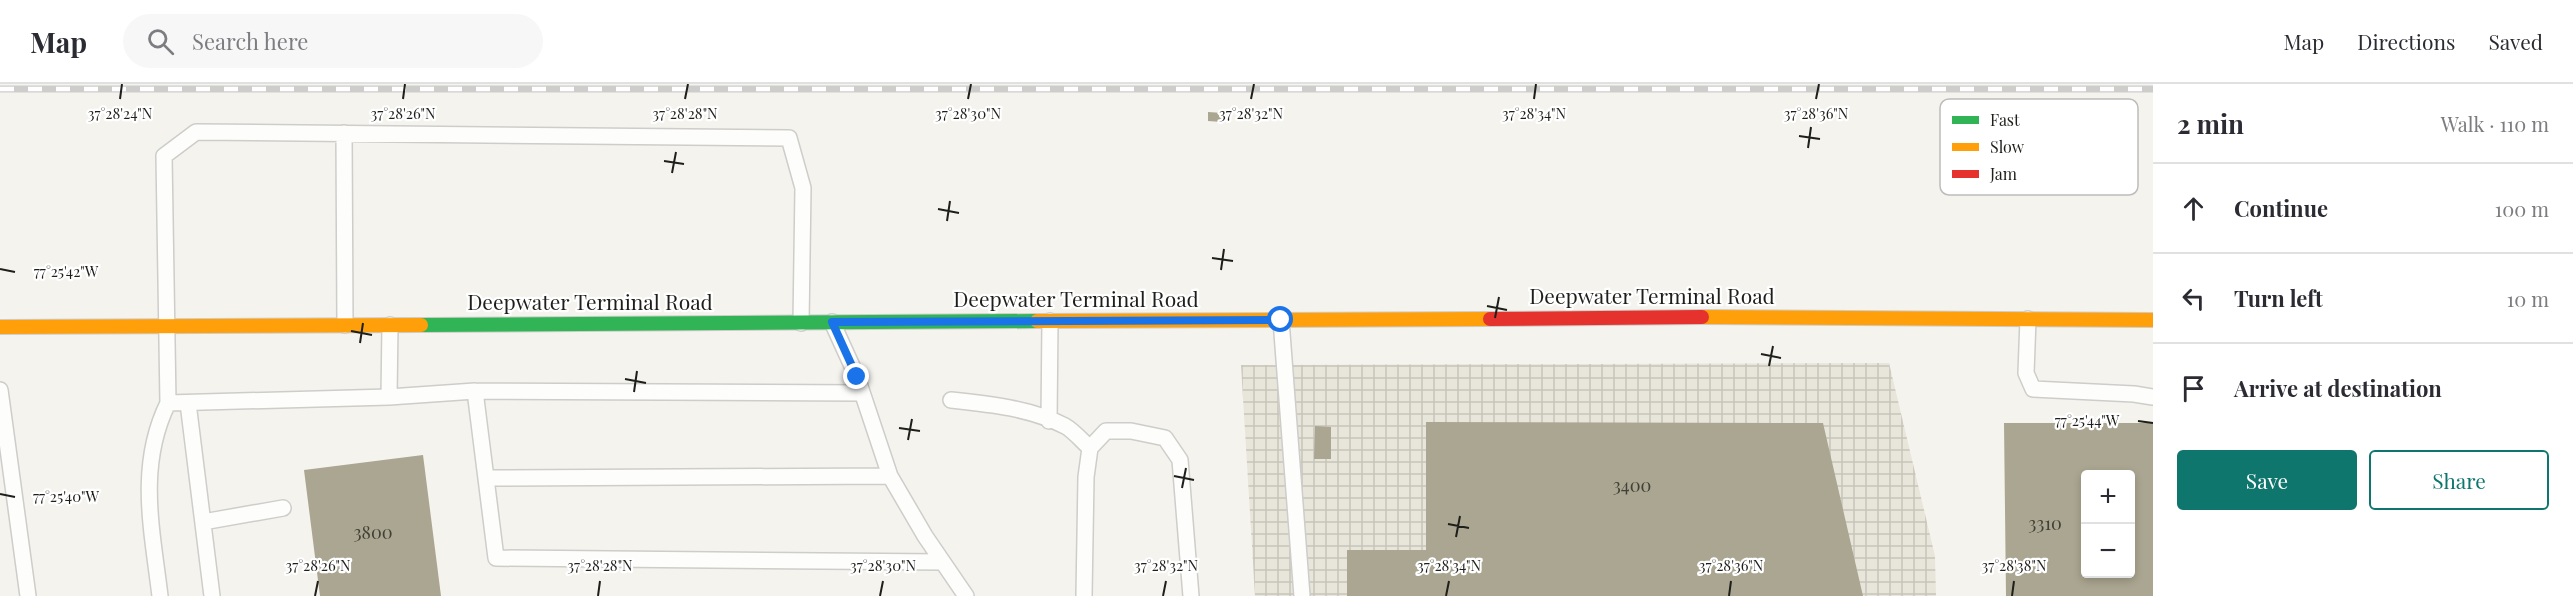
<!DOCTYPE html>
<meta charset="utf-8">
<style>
:root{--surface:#fff;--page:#f7f7f7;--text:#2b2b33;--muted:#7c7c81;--line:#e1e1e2;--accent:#0f766e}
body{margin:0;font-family:"Playfair Display",serif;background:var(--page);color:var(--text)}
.controls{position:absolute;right:18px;bottom:18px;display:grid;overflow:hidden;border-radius:6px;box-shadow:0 3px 9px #0003}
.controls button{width:54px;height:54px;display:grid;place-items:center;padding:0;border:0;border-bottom:2px solid var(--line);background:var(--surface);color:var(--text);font:30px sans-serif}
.stop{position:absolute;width:18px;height:18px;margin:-14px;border:4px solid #1a73e8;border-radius:50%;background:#fff}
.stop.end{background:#1a73e8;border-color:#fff;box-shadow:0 2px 6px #0008}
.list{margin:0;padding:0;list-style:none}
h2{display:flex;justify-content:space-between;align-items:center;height:78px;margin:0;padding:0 24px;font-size:26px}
h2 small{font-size:20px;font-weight:400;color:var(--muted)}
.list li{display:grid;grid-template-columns:39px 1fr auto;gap:18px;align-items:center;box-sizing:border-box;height:90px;padding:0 24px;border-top:2px solid var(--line)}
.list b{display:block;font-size:22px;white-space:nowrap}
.list em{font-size:20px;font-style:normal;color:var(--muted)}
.actions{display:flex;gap:12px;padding:18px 24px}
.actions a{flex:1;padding:14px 0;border:2px solid var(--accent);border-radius:6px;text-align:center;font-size:21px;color:var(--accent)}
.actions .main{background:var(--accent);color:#fff}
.icon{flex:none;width:33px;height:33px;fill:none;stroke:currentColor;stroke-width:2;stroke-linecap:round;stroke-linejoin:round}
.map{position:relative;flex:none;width:2153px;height:512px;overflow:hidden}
header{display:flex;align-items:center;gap:36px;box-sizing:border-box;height:84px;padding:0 30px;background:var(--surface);border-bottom:2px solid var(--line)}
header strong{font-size:28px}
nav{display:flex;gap:33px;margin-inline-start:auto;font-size:21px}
.search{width:420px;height:54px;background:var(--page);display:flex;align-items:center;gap:15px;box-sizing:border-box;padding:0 21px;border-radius:33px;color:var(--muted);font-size:22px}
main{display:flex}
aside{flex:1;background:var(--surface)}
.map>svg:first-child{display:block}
.industrial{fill:url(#industrial-grid)}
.building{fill:#aaa691;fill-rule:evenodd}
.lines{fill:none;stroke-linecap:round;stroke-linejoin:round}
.lane-casing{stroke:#cecdca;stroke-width:18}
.fast-casing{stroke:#cecdca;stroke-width:16}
.slow-casing{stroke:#cecdca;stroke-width:16}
.jam-casing{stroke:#cecdca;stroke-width:16}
.lane{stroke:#fdfdfc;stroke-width:15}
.fast{stroke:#30b455;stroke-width:14}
.slow{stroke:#ff9f0a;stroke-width:14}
.jam{stroke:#e5322d;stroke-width:14}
.rail-casing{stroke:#cdcdcc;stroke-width:7}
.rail{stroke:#fff;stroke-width:4.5;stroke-dasharray:14;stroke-linecap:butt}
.route{stroke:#1a73e8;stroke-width:8}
.ticks{fill:none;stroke:#1e1e1a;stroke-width:2}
.labels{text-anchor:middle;stroke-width:4.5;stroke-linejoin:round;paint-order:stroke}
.number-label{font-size:18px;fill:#414038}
.street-label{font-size:21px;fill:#1e1e1a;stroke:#fff}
.key{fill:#fff;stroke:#bcbcba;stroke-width:1.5}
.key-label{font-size:16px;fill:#1e1e1a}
.ticks-label{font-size:15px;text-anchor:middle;fill:#1e1e1a;stroke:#fff;stroke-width:4.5;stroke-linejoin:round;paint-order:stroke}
</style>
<header>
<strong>Map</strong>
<div class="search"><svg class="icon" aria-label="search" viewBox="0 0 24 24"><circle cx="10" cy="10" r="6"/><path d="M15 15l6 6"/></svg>Search here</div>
<nav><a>Map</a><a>Directions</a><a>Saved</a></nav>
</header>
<main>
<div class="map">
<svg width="2153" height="512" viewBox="0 0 2153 512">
<defs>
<pattern id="industrial-grid" width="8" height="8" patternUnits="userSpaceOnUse" patternTransform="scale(1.5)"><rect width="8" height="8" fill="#e8e6da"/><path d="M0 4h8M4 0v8" fill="none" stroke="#c7c5ba"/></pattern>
</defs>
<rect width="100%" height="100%" fill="#f4f3ee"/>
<path class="industrial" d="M1889 279 1935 472 1936 512H1255L1241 281Z"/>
<path class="building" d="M1208 28 1223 29 1222 38 1208 37Z
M1426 338 1823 339 1863 512H1347V466H1426Z
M2004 339H2153V512H2006ZM2086 390H2130V490H2086Z
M1315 342 1331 343V375H1314Z
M423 371 441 512H320L304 386Z"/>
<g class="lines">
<defs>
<path id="lane" d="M344 49 345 241
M2028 235 2026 289 2033 305 2134 310 2153 313
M1281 236 1302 512
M832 238 857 293 890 392 925 452 966 512
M0 306 28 512
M475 307 862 309
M389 313 475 307 496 474 942 478
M951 316C989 320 1030 324 1065 342 1074 347 1082 357 1090 364
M168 319 164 72 196 48 789 54 803 104 801 239
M188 319 212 512
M1049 337 1050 237
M486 394 890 392
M203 438 283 424
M160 512C152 445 137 382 168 319L389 313 390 241
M1084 512 1086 393 1090 364 1106 347H1131L1165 354 1180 376 1191 512"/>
<path id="fast" d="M421 241 1037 237"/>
<path id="slow" d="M1702 233 2153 236
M1037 237 1490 235
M0 243 421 241"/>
<path id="jam" d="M1490 235 1702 233"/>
</defs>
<use href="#lane" class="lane-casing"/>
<use href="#fast" class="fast-casing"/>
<use href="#slow" class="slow-casing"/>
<use href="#jam" class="jam-casing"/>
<use href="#lane" class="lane"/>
<use href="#fast" class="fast"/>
<use href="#slow" class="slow"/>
<use href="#jam" class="jam"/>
<defs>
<path id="rail" d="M0 5H2153"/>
</defs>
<use href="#rail" class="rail-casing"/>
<use href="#rail" class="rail"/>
</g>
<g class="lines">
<path class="route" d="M857 293 832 238 1281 236"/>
</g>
<path class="ticks" d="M120 15 122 0M403 15 405 0M685 15 688 0M968 15 971 0M1251 15 1254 0M1534 15 1536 0M1816 15 1819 0M1799 52 1820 55M1808 64 1811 43M664 77 684 80M672 89 676 68M938 125 959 129M947 137 950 117M1212 174 1233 177M0 185 15 188M1221 186 1224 165M1487 222 1507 226M1495 234 1499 213M351 247 372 251M360 259 363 239M1761 270 1781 274M1769 282 1773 262M625 295 646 299M634 308 637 287M2138 337 2153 339M899 344 920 347M908 356 912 335M1174 392 1194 396M1182 404 1186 384M0 410 15 413M1448 440 1469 444M1456 453 1460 432M315 512 318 497M598 512 600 497M880 512 883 497M1163 512 1166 497M1446 512 1449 497M1729 512 1731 497M2012 512 2014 497"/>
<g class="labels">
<g class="number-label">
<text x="1632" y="408">3400</text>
<text x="2045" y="446">3310</text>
<text x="373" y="455">3800</text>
</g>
<g class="street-label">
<text x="1652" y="220">Deepwater Terminal Road</text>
<text x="1076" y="223">Deepwater Terminal Road</text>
<text x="590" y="226">Deepwater Terminal Road</text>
</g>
</g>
<rect x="1940" y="15" width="198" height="96" rx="9" class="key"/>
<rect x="1952" y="32" width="27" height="8" fill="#30b455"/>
<rect x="1952" y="59" width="27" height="8" fill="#ff9f0a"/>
<rect x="1952" y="86" width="27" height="8" fill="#e5322d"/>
<g class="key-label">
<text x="1990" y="42">Fast</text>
<text x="1990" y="69">Slow</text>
<text x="1990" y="96">Jam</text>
</g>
<g class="ticks-label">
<text x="120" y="35">37°28'24"N</text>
<text x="403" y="35">37°28'26"N</text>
<text x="685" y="35">37°28'28"N</text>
<text x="968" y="35">37°28'30"N</text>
<text x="1251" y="35">37°28'32"N</text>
<text x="1534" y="35">37°28'34"N</text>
<text x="1816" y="35">37°28'36"N</text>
<text x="66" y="193">77°25'42"W</text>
<text x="2087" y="342">77°25'44"W</text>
<text x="66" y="418">77°25'40"W</text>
<text x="318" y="487">37°28'26"N</text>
<text x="600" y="487">37°28'28"N</text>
<text x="883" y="487">37°28'30"N</text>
<text x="1166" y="487">37°28'32"N</text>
<text x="1449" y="487">37°28'34"N</text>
<text x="1731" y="487">37°28'36"N</text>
<text x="2014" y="487">37°28'38"N</text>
</g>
</svg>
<div class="controls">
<button>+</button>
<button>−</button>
</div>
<div class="stop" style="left:1281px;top:236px"></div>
<div class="stop end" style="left:857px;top:293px"></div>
</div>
<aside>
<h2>2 min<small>Walk · 110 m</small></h2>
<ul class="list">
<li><svg class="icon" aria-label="ahead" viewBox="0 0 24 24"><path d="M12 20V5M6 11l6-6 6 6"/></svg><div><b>Continue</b></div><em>100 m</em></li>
<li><svg class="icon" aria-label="left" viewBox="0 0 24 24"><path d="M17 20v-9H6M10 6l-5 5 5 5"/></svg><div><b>Turn left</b></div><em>10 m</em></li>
<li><svg class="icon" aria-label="arrive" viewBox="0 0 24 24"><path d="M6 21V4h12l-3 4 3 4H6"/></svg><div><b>Arrive at destination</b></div></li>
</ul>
<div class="actions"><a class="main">Save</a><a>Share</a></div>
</aside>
</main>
